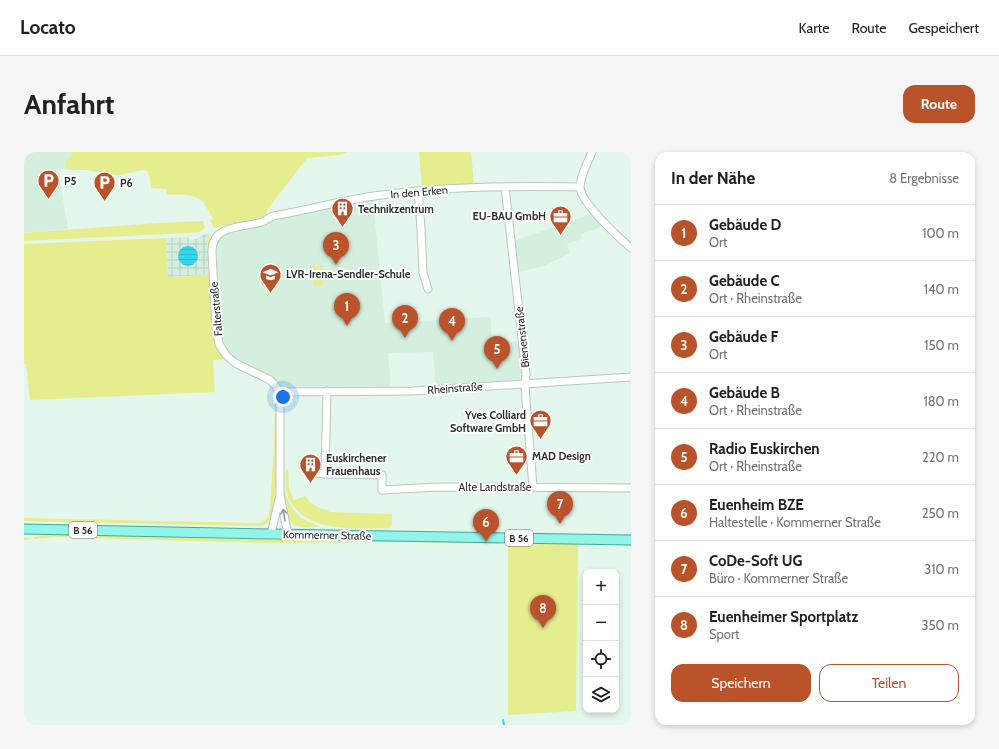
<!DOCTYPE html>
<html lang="de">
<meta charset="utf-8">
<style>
:root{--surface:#fff;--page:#f6f6f6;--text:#202124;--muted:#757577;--line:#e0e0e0;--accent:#ba532a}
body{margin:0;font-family:Cabin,sans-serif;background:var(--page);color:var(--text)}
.controls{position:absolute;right:12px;bottom:12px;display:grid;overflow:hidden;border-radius:8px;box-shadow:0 2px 6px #0003}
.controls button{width:36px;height:36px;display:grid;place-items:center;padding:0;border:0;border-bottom:1px solid var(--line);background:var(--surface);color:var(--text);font:20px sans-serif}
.you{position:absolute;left:259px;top:245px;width:14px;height:14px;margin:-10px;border:3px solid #fff;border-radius:50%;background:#1a73e8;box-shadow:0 0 0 6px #1a73e833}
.badge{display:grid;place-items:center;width:26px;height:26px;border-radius:50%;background:var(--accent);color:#fff;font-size:13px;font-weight:700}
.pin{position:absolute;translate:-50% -33px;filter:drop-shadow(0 1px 2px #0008)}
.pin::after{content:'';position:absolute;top:21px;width:14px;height:12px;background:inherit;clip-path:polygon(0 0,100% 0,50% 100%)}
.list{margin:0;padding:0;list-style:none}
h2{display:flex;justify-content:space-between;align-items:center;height:52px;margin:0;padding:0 16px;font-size:17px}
h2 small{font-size:13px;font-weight:400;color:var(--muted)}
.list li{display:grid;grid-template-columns:26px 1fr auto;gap:12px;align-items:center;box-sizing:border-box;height:56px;padding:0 16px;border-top:1px solid var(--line)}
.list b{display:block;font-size:15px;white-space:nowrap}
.list p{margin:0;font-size:13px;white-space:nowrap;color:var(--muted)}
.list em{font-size:13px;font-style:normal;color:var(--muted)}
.actions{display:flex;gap:8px;padding:12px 16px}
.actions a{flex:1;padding:9px 0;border:1px solid var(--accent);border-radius:12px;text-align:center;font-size:14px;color:var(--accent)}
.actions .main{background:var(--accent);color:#fff}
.icon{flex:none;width:22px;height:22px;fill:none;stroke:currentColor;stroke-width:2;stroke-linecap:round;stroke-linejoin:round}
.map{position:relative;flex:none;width:607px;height:573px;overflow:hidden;border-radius:12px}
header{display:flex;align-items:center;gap:24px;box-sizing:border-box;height:56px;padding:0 20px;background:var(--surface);border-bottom:1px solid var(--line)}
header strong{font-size:19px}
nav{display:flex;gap:22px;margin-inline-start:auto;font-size:14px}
.intro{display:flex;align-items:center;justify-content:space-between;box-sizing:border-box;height:96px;padding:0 24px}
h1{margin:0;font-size:28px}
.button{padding:10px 18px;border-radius:12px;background:var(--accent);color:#fff;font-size:14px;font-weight:700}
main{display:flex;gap:24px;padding:0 24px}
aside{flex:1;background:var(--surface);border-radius:12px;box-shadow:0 2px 6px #0003}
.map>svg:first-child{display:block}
.built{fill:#d5efdf}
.industrial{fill:url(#industrial-grid)}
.grass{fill:#e5ed8e}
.water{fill:url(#water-rules)}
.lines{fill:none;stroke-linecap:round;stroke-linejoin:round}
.stream{stroke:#34d7eb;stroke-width:2}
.minor-casing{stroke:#b6c8be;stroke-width:9}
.major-casing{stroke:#3fab9e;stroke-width:11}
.minor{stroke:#fff;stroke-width:7}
.major{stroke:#93f4e9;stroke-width:9}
.oneway{stroke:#949896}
.labels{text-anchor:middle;stroke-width:4;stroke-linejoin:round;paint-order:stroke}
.shield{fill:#fff;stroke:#6a6f6c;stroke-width:1}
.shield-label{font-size:10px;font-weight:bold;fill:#2a312d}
.poi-label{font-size:11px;font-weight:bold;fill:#2a312d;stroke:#fff;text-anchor:start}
.street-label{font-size:11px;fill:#2a312d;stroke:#fff}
</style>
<header>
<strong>Locato</strong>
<nav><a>Karte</a><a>Route</a><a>Gespeichert</a></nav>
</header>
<div class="intro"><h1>Anfahrt</h1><a class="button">Route</a></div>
<main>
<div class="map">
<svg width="607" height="573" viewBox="0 0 607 573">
<defs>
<pattern id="industrial-grid" width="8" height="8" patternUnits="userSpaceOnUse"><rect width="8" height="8" fill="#d5efdf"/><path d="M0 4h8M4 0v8" fill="none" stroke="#b7cdc0"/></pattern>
<pattern id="water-rules" width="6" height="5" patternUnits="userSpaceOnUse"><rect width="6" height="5" fill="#34d7eb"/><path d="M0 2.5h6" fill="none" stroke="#2eb9ca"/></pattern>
</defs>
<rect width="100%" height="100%" fill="#e4f7ec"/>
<path class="built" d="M0 0H47L48 5 41 15 45 18 34 16 44 77 0 81Z
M349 48 361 171 466 165 468 191 494 189 497 222 496 227 412 234 409 200 364 201 367 234 259 235 248 225 214 208 205 200 199 190 196 178 192 97 194 90 198 84 203 82 240 73 251 68Z
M567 62 578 73 569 79 568 78 557 82 558 87 543 92 546 101 520 114 494 120 490 89Z"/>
<path class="industrial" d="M183 81 185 123 144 125 142 86 164 85 166 88 172 87Z"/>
<path class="grass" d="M47 0H324L316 3 283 6 243 58V61L238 65 190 76 186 68 189 67C186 62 184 57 181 53 174 41 155 42 143 43L142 37 127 36 126 25 123 19 118 18 96 23H87L64 18H45L41 15C41 9 43 7 47 5Z
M395 0H447L450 33 398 37Z
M179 69 181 76 175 80 165 81 0 89V81L134 71Z
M183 81C187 84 186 90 185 95L189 181 192 193 202 207 189 208 191 240 6 248 2 212H0V92L142 86 144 125 185 123Z
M298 113 299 133 289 134 288 114Z
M251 243H252L251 262 253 263V324L249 361H248C247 369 243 373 235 374L0 369V366L235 371C244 369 245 363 246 355L250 293Z
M262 317H264L265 337 270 348 281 344C287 352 294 357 304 358L305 360 368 362V372L365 376C331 377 276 381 263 342 261 334 262 325 262 317Z
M260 337C263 348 270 363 281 368 286 371 292 372 295 375 289 375 279 376 273 374 260 370 259 346 260 337Z
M28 382H65L122 385 249 388 348 387 452 388V390H475V392L378 390 243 391 32 385 0 388V385L10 387V385Z
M529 391 554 392 552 559 484 563V392L500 393Z"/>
<path class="water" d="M154 104a10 10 0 1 1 20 0a10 10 0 1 1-20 0Z"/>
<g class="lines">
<path class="stream" d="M479 568 480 573"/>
<defs>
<path id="minor" d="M568 0C564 10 556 24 556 35 557 51 595 86 607 96
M481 35 502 222 501 235 509 335
M394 39 397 76 399 121 404 137
M303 239 301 322 358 323V338L414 335 607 336
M255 240 389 239 607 225
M286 321 301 322
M247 382 256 343
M264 383 256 343V242L251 233 246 228 211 211 202 203 195 192 192 175 188 101C187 72 218 76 238 70 242 68 245 66 249 64 283 58 316 49 350 44 417 34 489 34 556 35"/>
<path id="major" d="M0 377 247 382 607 388"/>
</defs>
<use href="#minor" class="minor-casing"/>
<use href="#major" class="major-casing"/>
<use href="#minor" class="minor"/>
<use href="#major" class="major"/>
</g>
<defs><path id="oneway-shaft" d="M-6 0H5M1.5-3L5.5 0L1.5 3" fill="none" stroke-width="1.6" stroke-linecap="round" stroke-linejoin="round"/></defs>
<use class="oneway" href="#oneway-shaft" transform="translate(260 363) rotate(-99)"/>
<defs>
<symbol id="parking-pin" viewBox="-11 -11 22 30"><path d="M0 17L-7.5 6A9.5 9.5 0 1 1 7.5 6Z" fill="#ba532a" stroke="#fff"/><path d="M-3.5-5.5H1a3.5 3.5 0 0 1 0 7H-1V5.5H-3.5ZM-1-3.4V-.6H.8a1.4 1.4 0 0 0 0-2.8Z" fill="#fff"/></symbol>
<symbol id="building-pin" viewBox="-11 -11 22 30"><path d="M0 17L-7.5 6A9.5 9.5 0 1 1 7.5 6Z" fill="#ba532a" stroke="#fff"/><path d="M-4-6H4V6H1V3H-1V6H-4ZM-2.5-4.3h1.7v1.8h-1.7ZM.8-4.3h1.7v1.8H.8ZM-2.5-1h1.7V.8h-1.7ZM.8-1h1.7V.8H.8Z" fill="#fff"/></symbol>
<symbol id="office-pin" viewBox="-11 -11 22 30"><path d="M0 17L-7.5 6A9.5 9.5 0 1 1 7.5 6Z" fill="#ba532a" stroke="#fff"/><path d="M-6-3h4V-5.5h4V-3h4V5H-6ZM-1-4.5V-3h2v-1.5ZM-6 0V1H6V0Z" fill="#fff"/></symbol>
<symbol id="school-pin" viewBox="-11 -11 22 30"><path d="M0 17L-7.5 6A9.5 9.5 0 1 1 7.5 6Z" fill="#ba532a" stroke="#fff"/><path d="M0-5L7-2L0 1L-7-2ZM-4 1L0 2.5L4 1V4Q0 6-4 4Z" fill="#fff"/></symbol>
</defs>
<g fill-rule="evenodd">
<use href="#parking-pin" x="12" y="16" width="25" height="34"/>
<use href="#parking-pin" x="68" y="18" width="25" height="34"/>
<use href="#building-pin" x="306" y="44" width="25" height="34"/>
<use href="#office-pin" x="524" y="52" width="25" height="34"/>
<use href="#school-pin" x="234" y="110" width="25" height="34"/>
<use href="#office-pin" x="504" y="256" width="25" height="34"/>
<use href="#office-pin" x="480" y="292" width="25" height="34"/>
<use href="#building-pin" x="274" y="300" width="25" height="34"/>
</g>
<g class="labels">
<g class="shield">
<rect x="45" y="370" width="28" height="16" rx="3"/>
<rect x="481" y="378" width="28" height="16" rx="3"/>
</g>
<g class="shield-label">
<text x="59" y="382">B 56</text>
<text x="495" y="390">B 56</text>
</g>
<g class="poi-label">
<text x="40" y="33">P5</text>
<text x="96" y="35">P6</text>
<text x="334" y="61">Technikzentrum</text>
<text x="522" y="68" text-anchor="end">EU-BAU GmbH</text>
<text x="262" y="126">LVR-Irena-Sendler-Schule</text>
<text x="502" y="267" text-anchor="end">Yves Colliard<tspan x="502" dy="13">Software GmbH</tspan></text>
<text x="508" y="308">MAD Design</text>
<text x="302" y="310">Euskirchener<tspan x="302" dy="13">Frauenhaus</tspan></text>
</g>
<g class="street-label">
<text transform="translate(395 40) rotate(-5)" y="4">In den Erken</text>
<text transform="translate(192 157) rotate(-95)" y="4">Falterstraße</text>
<text transform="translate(498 185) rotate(-96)" y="4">Bienenstraße</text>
<text transform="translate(431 236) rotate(-4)" y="4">Rheinstraße</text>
<text x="471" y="339">Alte Landstraße</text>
<text transform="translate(303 383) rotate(1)" y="4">Kommerner Straße</text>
</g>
</g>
</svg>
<div class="controls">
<button>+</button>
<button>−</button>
<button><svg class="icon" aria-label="locate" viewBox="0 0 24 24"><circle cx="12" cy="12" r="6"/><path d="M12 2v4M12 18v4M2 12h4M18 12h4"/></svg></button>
<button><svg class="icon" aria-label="layers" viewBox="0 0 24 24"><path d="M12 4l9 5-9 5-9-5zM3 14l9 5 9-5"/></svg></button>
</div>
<div class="you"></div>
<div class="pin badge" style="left:323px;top:174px">1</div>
<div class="pin badge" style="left:381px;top:186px">2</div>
<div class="pin badge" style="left:312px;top:113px">3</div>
<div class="pin badge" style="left:428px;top:189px">4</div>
<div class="pin badge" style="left:473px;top:217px">5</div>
<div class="pin badge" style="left:462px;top:390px">6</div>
<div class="pin badge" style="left:536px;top:372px">7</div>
<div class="pin badge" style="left:519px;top:476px">8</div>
</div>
<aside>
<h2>In der Nähe<small>8 Ergebnisse</small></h2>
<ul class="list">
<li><span class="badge">1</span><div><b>Gebäude D</b><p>Ort</p></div><em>100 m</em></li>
<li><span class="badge">2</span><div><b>Gebäude C</b><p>Ort · Rheinstraße</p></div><em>140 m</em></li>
<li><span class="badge">3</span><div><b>Gebäude F</b><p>Ort</p></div><em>150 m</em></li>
<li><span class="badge">4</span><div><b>Gebäude B</b><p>Ort · Rheinstraße</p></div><em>180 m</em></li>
<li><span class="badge">5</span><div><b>Radio Euskirchen</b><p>Ort · Rheinstraße</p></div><em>220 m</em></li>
<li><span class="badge">6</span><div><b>Euenheim BZE</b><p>Haltestelle · Kommerner Straße</p></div><em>250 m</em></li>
<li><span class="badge">7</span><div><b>CoDe-Soft UG</b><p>Büro · Kommerner Straße</p></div><em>310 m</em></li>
<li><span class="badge">8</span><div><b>Euenheimer Sportplatz</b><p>Sport</p></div><em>350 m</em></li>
</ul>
<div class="actions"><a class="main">Speichern</a><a>Teilen</a></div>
</aside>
</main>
